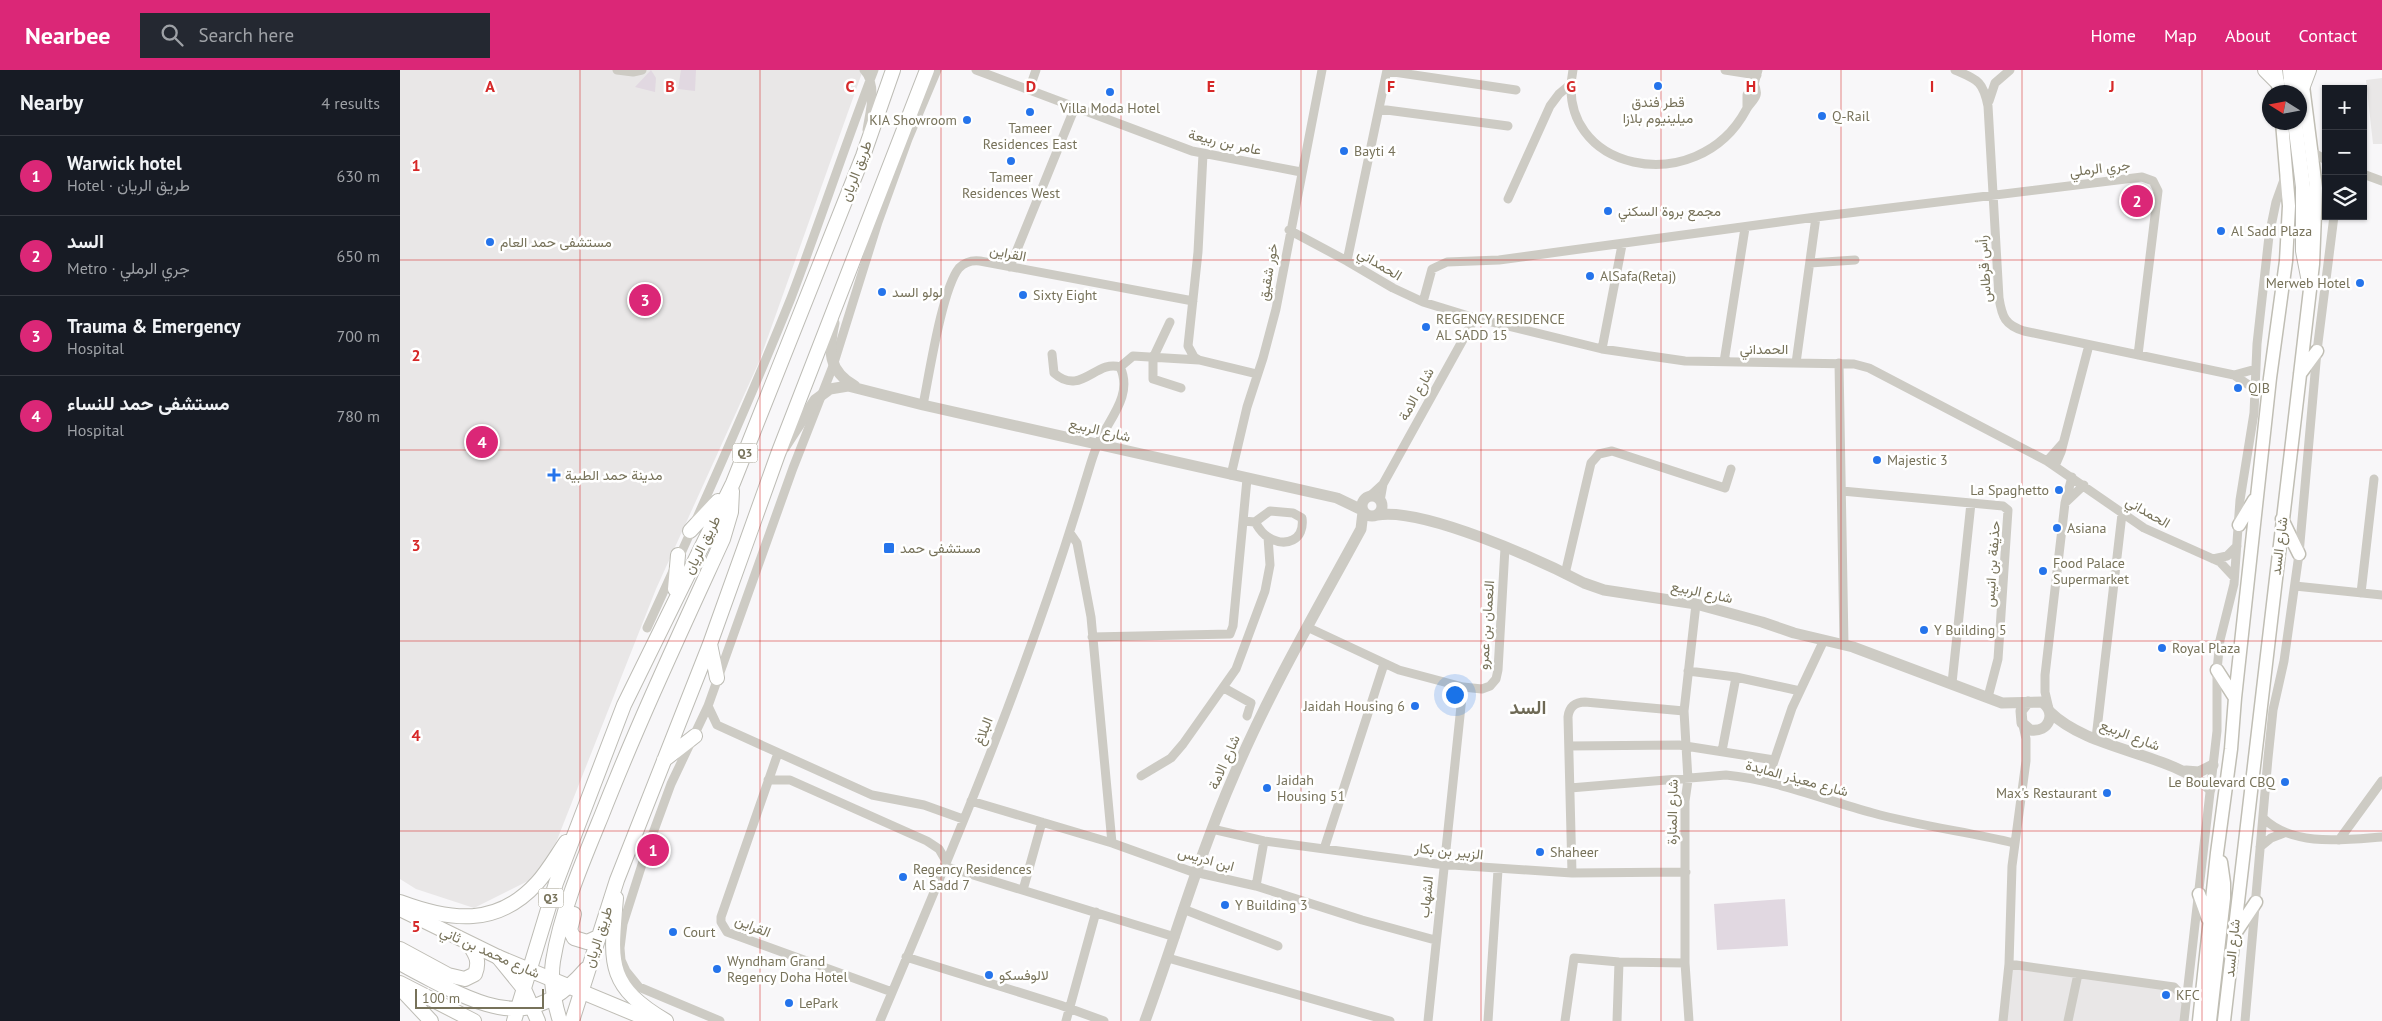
<!DOCTYPE html>
<meta charset="utf-8">
<style>
:root{--surface:#171b24;--page:#242831;--text:#f1f3f6;--muted:#9ea1a6;--line:#363941;--accent:#db2777}
body{margin:0;font-family:"PT Sans",Vazirmatn,sans-serif;background:var(--page);color:var(--text)}
.controls{position:absolute;right:15px;top:15px;display:grid;overflow:hidden;border-radius:0px;box-shadow:0 1px 4px #0004}
.controls button{width:45px;height:45px;display:grid;place-items:center;padding:0;border:0;border-bottom:1px solid var(--line);background:var(--surface);color:var(--text);font:25px sans-serif}
.compass{position:absolute;left:1862px;top:15px;width:45px;height:45px;border-radius:50%;background:var(--surface);box-shadow:0 1px 4px #0004;rotate:281deg}
.scale{position:absolute;left:15px;bottom:12px;width:129px;box-sizing:border-box;padding-left:5px;border:2px solid #77725a;border-top:0;font-size:14px;line-height:18px;white-space:nowrap;color:#77725a;-webkit-text-stroke:4px #fff;paint-order:stroke}
.you{position:absolute;left:1054px;top:624px;width:18px;height:18px;margin:-12px;border:4px solid #fff;border-radius:50%;background:#1a73e8;box-shadow:0 0 0 8px #1a73e833}
.badge{display:grid;place-items:center;width:32px;height:32px;border-radius:50%;background:var(--accent);color:#fff;font-size:16px;font-weight:700}
.pin{position:absolute;translate:-50% -50%;border:2px solid #fff;box-shadow:0 1px 5px #0006}
.list{margin:0;padding:0;list-style:none}
h2{display:flex;justify-content:space-between;align-items:center;height:65px;margin:0;padding:0 20px;font-size:21px}
h2 small{font-size:16px;font-weight:400;color:var(--muted)}
.list li{display:grid;grid-template-columns:32px 1fr auto;gap:15px;align-items:center;box-sizing:border-box;height:80px;padding:0 20px;border-top:1px solid var(--line)}
.list b{display:block;font-size:19px;white-space:nowrap}
.list p{margin:0;font-size:16px;white-space:nowrap;color:var(--muted)}
.list em{font-size:16px;font-style:normal;color:var(--muted)}
.icon{flex:none;width:28px;height:28px;fill:none;stroke:currentColor;stroke-width:2;stroke-linecap:round;stroke-linejoin:round}
.map{position:relative;flex:none;width:1982px;height:951px;overflow:hidden}
header{display:flex;align-items:center;gap:30px;box-sizing:border-box;height:70px;padding:0 25px;background:var(--accent);color:#fff}
header strong{font-size:24px}
nav{display:flex;gap:28px;margin-inline-start:auto;font-size:18px}
.search{width:350px;height:45px;background:var(--page);display:flex;align-items:center;gap:12px;box-sizing:border-box;padding:0 18px;border-radius:0px;color:var(--muted);font-size:19px}
main{display:flex}
aside{flex:1;background:var(--surface)}
.map>svg:first-child{display:block}
.built{fill:#e9e7e7}
.green{fill:#e1d8e1}
.lines{fill:none;stroke-linecap:round;stroke-linejoin:round}
.secondary-casing{stroke:#c0beb4;stroke-width:15}
.primary-casing{stroke:#bfbdb5;stroke-width:16}
.trunk-casing{stroke:#bdbcb5;stroke-width:16}
.minor{stroke:#cdcbc4;stroke-width:9}
.tertiary{stroke:#cdcbc4;stroke-width:11}
.secondary{stroke:#fff;stroke-width:12}
.primary{stroke:#fff;stroke-width:14}
.trunk{stroke:#fff;stroke-width:14}
.grid{fill:none;stroke:#d62828;stroke-width:1;stroke-opacity:0.55}
.poi-dot{fill:#2574eb;stroke:#fff;stroke-width:2}
.labels{text-anchor:middle;stroke-width:5;stroke-linejoin:round;paint-order:stroke}
.shield{fill:#fff;stroke:#a09c8c;stroke-width:1}
.shield-label{font-size:12px;font-weight:bold;fill:#77725a}
.poi-label{font-size:14px;fill:#77725a;stroke:#fff;text-anchor:start}
.street-label{font-size:14px;fill:#77725a;stroke:#fff}
.district-label{font-size:19px;font-weight:bold;fill:#6e6955;stroke:#fff}
.grid-label{font-size:16px;text-anchor:middle;font-weight:bold;fill:#d62828;stroke:#fff;stroke-width:5;stroke-linejoin:round;paint-order:stroke}
</style>
<header>
<strong>Nearbee</strong>
<div class="search"><svg class="icon" aria-label="search" viewBox="0 0 24 24"><circle cx="10" cy="10" r="6"/><path d="M15 15l6 6"/></svg>Search here</div>
<nav><a>Home</a><a>Map</a><a>About</a><a>Contact</a></nav>
</header>
<main>
<aside>
<h2>Nearby<small>4 results</small></h2>
<ul class="list">
<li><span class="badge">1</span><div><b>Warwick hotel</b><p>Hotel · طريق الريان</p></div><em>630 m</em></li>
<li><span class="badge">2</span><div><b>السد</b><p>Metro · جري الرملي</p></div><em>650 m</em></li>
<li><span class="badge">3</span><div><b>Trauma &amp; Emergency</b><p>Hospital</p></div><em>700 m</em></li>
<li><span class="badge">4</span><div><b>مستشفى حمد للنساء</b><p>Hospital</p></div><em>780 m</em></li>
</ul>
</aside>
<div class="map">
<svg width="1982" height="951" viewBox="0 0 1982 951">
<rect width="100%" height="100%" fill="#f8f7f9"/>
<path class="built" d="M0 0H463L359 292 256 519 144 803 74 838 16 819 0 809Z
M1982 8V74H1973L1966 10Z
M1612 894 1676 902 1665 951H1605Z
M1681 902 1769 917 1785 933 1782 951H1669Z"/>
<path class="green" d="M251 0 256 8 255 22 235 17Z
M281 0H296L295 21 278 19Z
M1385 829 1388 876 1317 880 1314 834Z"/>
<g class="lines">
<defs>
<path id="secondary" d="M1876 0 1879 22
M1900 304 1917 281
M1882 449 1899 484
M1839 455 1854 430
M1817 600 1835 628
M1799 824 1808 849
M1834 865 1856 832
M1799 951 1817 783 1831 679 1835 628 1870 308 1886 191 1889 136 1882 52
M1810 951 1824 828V813L1821 792
M1824 951 1913 194 1916 118 1901 0"/>
<path id="primary" d="M0 839 98 887 252 951
M0 879 48 905 65 909 75 904C80 891 76 885 69 874
M0 913 74 951"/>
<path id="trunk" d="M1865 0 1877 12
M1890 0 1892 22
M1903 16 1909 0
M1895 52 1903 117V181L1910 217
M290 461 318 431
M275 519 278 485
M310 574 317 608
M264 690 295 666
M216 828C211 892 205 915 266 951
M0 832C51 851 97 857 137 813 148 801 157 785 166 772
M174 844 170 860 174 868 187 872 198 867
M98 887 124 919 138 951
M0 893C15 902 32 910 47 918 104 946 141 951 186 899
M0 918 31 951
M114 951 156 813 224 635 333 413 463 86 493 0
M160 951C154 932 150 911 153 891 161 842 182 793 201 747 238 653 281 561 323 469L331 442 332 421
M172 951 217 810 310 574 378 384 527 0"/>
</defs>
<use href="#secondary" class="secondary-casing"/>
<use href="#primary" class="primary-casing"/>
<use href="#trunk" class="trunk-casing"/>
<path class="minor" d="M217 0 233 2 242 0
M464 0C478 15 470 41 467 60
M576 0 792 81 901 102
M1173 0C1153 101 1297 131 1346 40 1351 30 1361 28 1354 14
M1325 0 1357 5
M1555 0C1578 10 1583 11 1588 36L1599 228C1602 247 1605 255 1624 261L1834 305 1856 320
M987 1 1116 20
M629 20 636 0
M1589 31 1595 13 1610 0
M1347 37V25L1354 14 1358 0
M979 39 1108 56
M1912 82 1926 90
M803 84 798 182 788 276 794 287 799 290 857 304
M1963 104 1982 111
M1108 129 1150 36 1159 24 1171 14
M889 160 947 191 993 218 1023 232 1075 248 1202 279 1285 291 1454 294 1469 298 1647 391 1744 458 1820 492 1834 507
M947 191 987 0
M1410 193 1455 190
M610 197 675 37
M1023 232 1032 199 1047 192 1099 190 1416 147 1742 107 1753 111 1758 121 1738 285
M770 252 753 288V309L781 318
M1202 279 1222 175
M1324 292 1345 158
M1396 293 1416 147
M1439 293 1444 574
M720 297 733 286 799 290
M1834 305 1856 299
M523 335C529 306 542 219 559 198 565 192 572 190 580 191L793 231
M1647 391 1663 373
M1655 396 1661 382 1689 275
M831 405 847 337 863 288 876 239 922 0
M1442 421 1603 436 1608 440 1598 589 1588 627
M970 426 983 414
M980 431 983 414 1075 248
M1665 433 1684 415
M843 451 855 452 870 441 893 443 902 448C905 470 886 478 868 467 862 464 858 457 855 452
M670 463 677 473 691 547 712 773
M1813 489 1827 486 1837 476
M1165 504 1191 393 1199 384 1212 381 1325 418 1331 399
M1895 516 1982 525
M1961 523 1974 409
M907 557 999 600 1063 617 1082 619 1090 616 1096 609 1098 600 1105 478
M247 558C297 449 346 340 391 228 420 152 445 75 474 0
M692 567 830 564 833 556 847 409
M1288 601 1336 607 1400 621
M1552 613 1571 433
M824 618 851 633 847 646
M308 636 317 655 472 725 524 735 563 749
M1649 639 1645 622V605L1665 433 1672 407
M1696 668 1722 444
M1169 676 1279 675 1374 690
M1322 681 1336 607
M378 683 321 847V852L327 862 492 922
M741 706 771 688 783 674 836 599 865 521 870 495 868 467
M368 710H390L527 771 539 779 546 791
M1367 712 1392 638 1424 570
M1170 718 1326 705C1377 710 1424 730 1473 743 1520 756 1568 762 1614 773
M571 731 712 773 790 801 856 816 962 850 1035 870
M1863 748C1893 777 1943 770 1982 767
M812 759 864 771 1037 794 1172 803 1286 802
M1939 770 1982 711
M1860 777 1871 768 1884 763
M924 779 984 594
M544 796 775 867
M1172 803 1168 647C1169 637 1175 632 1185 632L1284 641
M856 816 864 771
M623 820 642 752
M783 839 878 876
M506 887 660 935 704 951
M768 888 990 951
M1609 894 1774 917 1784 928 1786 933
M320 951 239 917 226 901 221 890 220 878 223 854 245 785 271 714 308 636 393 398 433 296 478 152 508 69 537 0
M480 951C555 774 630 596 685 412 689 400 692 387 697 376 707 351 734 326 720 297 696 289 681 327 654 303L652 284
M666 951 696 842
M1028 951 1063 617
M1088 951 1098 800
M1165 951 1174 888 1219 892 1285 893
M1217 951 1219 892
M1289 951 1285 893V731L1288 710 1284 641 1296 534
M1603 951 1609 894 1612 796 1626 691V669L1623 655
M1668 951 1678 904
M1784 951 1817 661V600L1820 570 1834 514 1840 430 1854 343 1857 274 1869 166 1876 132 1885 107
M1845 951 1868 688 1873 640 1884 591 1899 484 1917 281 1934 146"/>
<path class="tertiary" d="M434 253C428 280 428 301 455 316
M384 378 415 330 430 319 448 316 523 335 937 428 962 440
M962 436a10 10 0 1 1 20 0a10 10 0 1 1-20 0Z
M977 445C1023 437 1140 490 1184 513L1204 520 1296 534 1362 552 1394 563 1453 577 1602 633 1642 632C1657 643 1649 663 1630 660L1622 653 1621 641 1628 632
M1650 642C1690 681 1769 682 1810 719
M1786 701 1799 702 1813 695
M745 951C775 869 799 785 834 705 870 620 917 540 961 459L963 442"/>
<use href="#secondary" class="secondary"/>
<use href="#primary" class="primary"/>
<use href="#trunk" class="trunk"/>
</g>
<path class="grid" d="M180 0V951M360 0V951M541 0V951M721 0V951M901 0V951M1081 0V951M1261 0V951M1441 0V951M1622 0V951M1802 0V951M0 190H1982M0 380H1982M0 571H1982M0 761H1982"/>
<g class="poi-dot">
<circle cx="1258" cy="16" r="5"/>
<circle cx="710" cy="22" r="5"/>
<circle cx="630" cy="42" r="5"/>
<circle cx="1422" cy="46" r="5"/>
<circle cx="567" cy="50" r="5"/>
<circle cx="944" cy="81" r="5"/>
<circle cx="611" cy="91" r="5"/>
<circle cx="1208" cy="141" r="5"/>
<circle cx="1821" cy="161" r="5"/>
<circle cx="90" cy="172" r="5"/>
<circle cx="1190" cy="206" r="5"/>
<circle cx="1960" cy="213" r="5"/>
<circle cx="482" cy="222" r="5"/>
<circle cx="623" cy="225" r="5"/>
<circle cx="1026" cy="257" r="5"/>
<circle cx="1838" cy="318" r="5"/>
<circle cx="1477" cy="390" r="5"/>
<path d="M151.5 397.5h5v5h5v5h-5v5h-5v-5h-5v-5h5z"/>
<circle cx="1659" cy="420" r="5"/>
<circle cx="1657" cy="458" r="5"/>
<rect x="483" y="472" width="12" height="12" rx="2.5"/>
<circle cx="1643" cy="501" r="5"/>
<circle cx="1524" cy="560" r="5"/>
<circle cx="1762" cy="578" r="5"/>
<circle cx="1015" cy="636" r="5"/>
<circle cx="1885" cy="712" r="5"/>
<circle cx="867" cy="718" r="5"/>
<circle cx="1707" cy="723" r="5"/>
<circle cx="1140" cy="782" r="5"/>
<circle cx="503" cy="807" r="5"/>
<circle cx="825" cy="835" r="5"/>
<circle cx="273" cy="862" r="5"/>
<circle cx="317" cy="899" r="5"/>
<circle cx="589" cy="905" r="5"/>
<circle cx="1766" cy="925" r="5"/>
<circle cx="389" cy="933" r="5"/>
</g>
<g class="labels">
<g class="shield">
<rect x="332.5" y="373.5" width="25" height="19" rx="4"/>
<rect x="138.5" y="818.5" width="25" height="19" rx="4"/>
</g>
<g class="shield-label">
<text x="345" y="387">Q3</text>
<text x="151" y="832">Q3</text>
</g>
<g class="poi-label">
<text x="1258" y="37" text-anchor="middle">قطر فندق<tspan x="1258" dy="16">ميلينيوم بلازا</tspan></text>
<text x="710" y="43" text-anchor="middle">Villa Moda Hotel</text>
<text x="1432" y="51">Q-Rail</text>
<text x="557" y="55" text-anchor="end">KIA Showroom</text>
<text x="630" y="63" text-anchor="middle">Tameer<tspan x="630" dy="16">Residences East</tspan></text>
<text x="954" y="86">Bayti 4</text>
<text x="611" y="112" text-anchor="middle">Tameer<tspan x="611" dy="16">Residences West</tspan></text>
<text x="1218" y="146">مجمع بروة السكني</text>
<text x="1831" y="166">Al Sadd Plaza</text>
<text x="100" y="177">مستشفى حمد العام</text>
<text x="1200" y="211">AlSafa(Retaj)</text>
<text x="1950" y="218" text-anchor="end">Merweb Hotel</text>
<text x="492" y="227">لولو السد</text>
<text x="633" y="230">Sixty Eight</text>
<text x="1036" y="254">REGENCY RESIDENCE<tspan x="1036" dy="16">AL SADD 15</tspan></text>
<text x="1848" y="323">QIB</text>
<text x="1487" y="395">Majestic 3</text>
<text x="165" y="410">مدينة حمد الطبية</text>
<text x="1649" y="425" text-anchor="end">La Spaghetto</text>
<text x="1667" y="463">Asiana</text>
<text x="500" y="483">مستشفى حمد</text>
<text x="1653" y="498">Food Palace<tspan x="1653" dy="16">Supermarket</tspan></text>
<text x="1534" y="565">Y Building 5</text>
<text x="1772" y="583">Royal Plaza</text>
<text x="1005" y="641" text-anchor="end">Jaidah Housing 6</text>
<text x="877" y="715">Jaidah<tspan x="877" dy="16">Housing 51</tspan></text>
<text x="1875" y="717" text-anchor="end">Le Boulevard CBQ</text>
<text x="1697" y="728" text-anchor="end">Max's Restaurant</text>
<text x="1150" y="787">Shaheer</text>
<text x="513" y="804">Regency Residences<tspan x="513" dy="16">Al Sadd 7</tspan></text>
<text x="835" y="840">Y Building 3</text>
<text x="283" y="867">Court</text>
<text x="327" y="896">Wyndham Grand<tspan x="327" dy="16">Regency Doha Hotel</tspan></text>
<text x="599" y="910">لالوفسكو</text>
<text x="1776" y="930">KFC</text>
<text x="399" y="938">LePark</text>
</g>
<g class="street-label">
<text transform="translate(825 72) rotate(13)" y="5">عامر بن ربيعة</text>
<text transform="translate(1700 98) rotate(-7)" y="5">جري الرملي</text>
<text transform="translate(456 101) rotate(-69)" y="5">طريق الريان</text>
<text transform="translate(608 183) rotate(11)" y="5">القراين</text>
<text transform="translate(980 194) rotate(31)" y="5">الحمداني</text>
<text transform="translate(1584 199) rotate(-94)" y="5">رأس قرطاس</text>
<text transform="translate(868 202) rotate(-80)" y="5">خور شقيق</text>
<text x="1364" y="284">الحمداني</text>
<text transform="translate(1016 324) rotate(-61)" y="5">شارع الامة</text>
<text transform="translate(700 360) rotate(13)" y="5">شارع الربيع</text>
<text transform="translate(1748 442) rotate(30)" y="5">الحمداني</text>
<text transform="translate(302 475) rotate(-63)" y="5">طريق الريان</text>
<text transform="translate(1879 476) rotate(-83)" y="5">شارع السد</text>
<text transform="translate(1592 494) rotate(-86)" y="5">حذيفة بن انيس</text>
<text transform="translate(1302 522) rotate(12)" y="5">شارع الربيع</text>
<text transform="translate(1086 555) rotate(-86)" y="5">النعمان بن عمرو</text>
<text transform="translate(583 661) rotate(-69)" y="5">البلاغ</text>
<text transform="translate(1730 665) rotate(21)" y="5">شارع الربيع</text>
<text transform="translate(824 692) rotate(-66)" y="5">شارع الامة</text>
<text transform="translate(1397 708) rotate(15)" y="5">شارع معيذر المايدة</text>
<text transform="translate(1272 742) rotate(-89)" y="5">شارع المنارة</text>
<text transform="translate(1049 781) rotate(6)" y="5">الزبير بن بكار</text>
<text transform="translate(806 789) rotate(15)" y="5">ابن ادريس</text>
<text transform="translate(1026 827) rotate(-84)" y="5">الشهاب</text>
<text transform="translate(353 856) rotate(22)" y="5">القراين</text>
<text transform="translate(198 867) rotate(-72)" y="5">طريق الريان</text>
<text transform="translate(1832 878) rotate(-84)" y="5">شارع السد</text>
<text transform="translate(90 882) rotate(24)" y="5">شارع محمد بن ثاني</text>
</g>
<g class="district-label">
<text x="1128" y="644">السد</text>
</g>
</g>
<g class="grid-label">
<text x="90" y="22">A</text>
<text x="270" y="22">B</text>
<text x="450" y="22">C</text>
<text x="631" y="22">D</text>
<text x="811" y="22">E</text>
<text x="991" y="22">F</text>
<text x="1171" y="22">G</text>
<text x="1351" y="22">H</text>
<text x="1532" y="22">I</text>
<text x="1712" y="22">J</text>
<text x="16" y="101">1</text>
<text x="16" y="291">2</text>
<text x="16" y="481">3</text>
<text x="16" y="671">4</text>
<text x="16" y="862">5</text>
</g>
</svg>
<div class="controls">
<button>+</button>
<button>−</button>
<button><svg class="icon" aria-label="layers" viewBox="0 0 24 24"><path d="M12 4l9 5-9 5-9-5zM3 14l9 5 9-5"/></svg></button>
</div>
<svg class="compass" viewBox="-18 -18 36 36"><path d="M0-13l5 13h-10z" fill="#e53935"/><path d="M0 13l5-13h-10z" fill="#9ea1a6"/></svg>
<div class="scale">100 m</div>
<div class="you"></div>
<div class="pin badge" style="left:253px;top:780px">1</div>
<div class="pin badge" style="left:1737px;top:131px">2</div>
<div class="pin badge" style="left:245px;top:230px">3</div>
<div class="pin badge" style="left:82px;top:372px">4</div>
</div>
</main>
